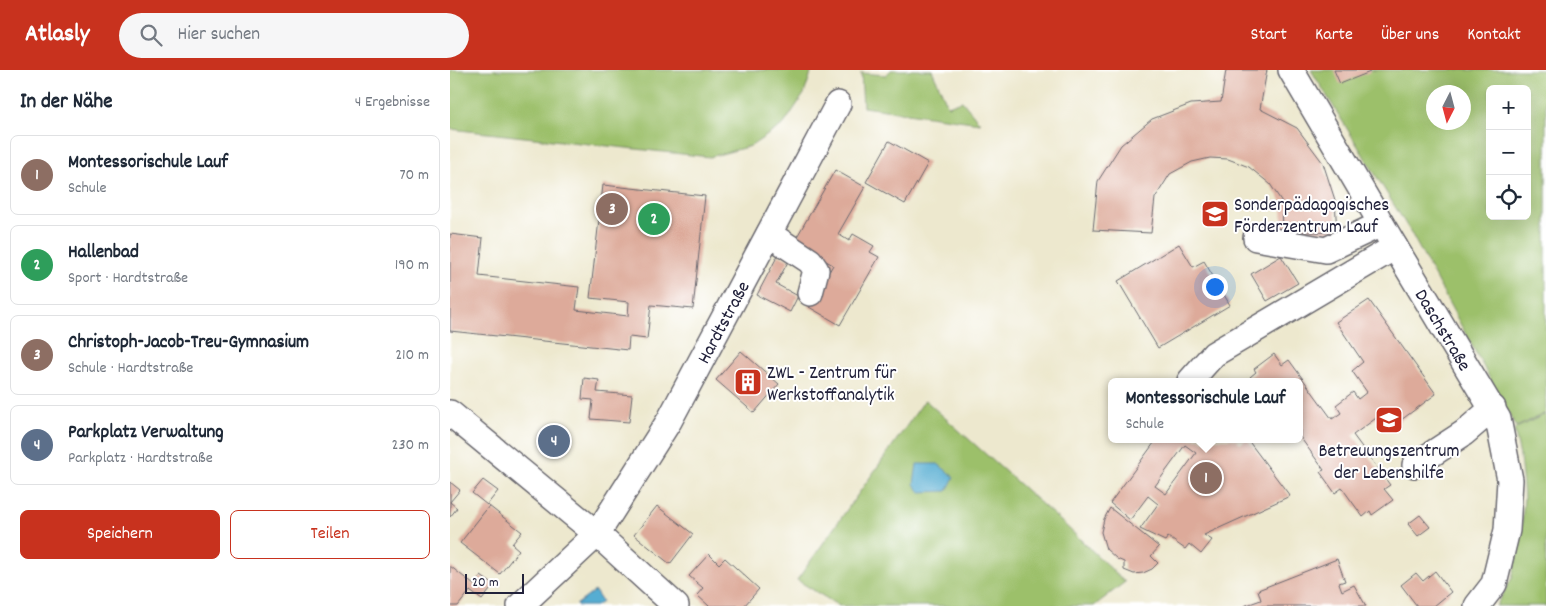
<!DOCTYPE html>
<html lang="de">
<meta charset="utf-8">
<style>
:root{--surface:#fff;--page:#f6f6f7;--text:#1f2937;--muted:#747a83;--line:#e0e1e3;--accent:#c8321e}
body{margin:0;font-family:Dekko,sans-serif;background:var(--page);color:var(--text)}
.controls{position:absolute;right:15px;top:15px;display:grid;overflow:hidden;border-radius:8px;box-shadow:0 5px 20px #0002}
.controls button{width:45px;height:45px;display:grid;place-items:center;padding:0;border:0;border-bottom:1px solid var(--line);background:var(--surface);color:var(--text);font:25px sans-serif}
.compass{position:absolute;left:976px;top:15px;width:45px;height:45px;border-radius:50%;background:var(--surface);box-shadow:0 5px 20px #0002;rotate:186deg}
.scale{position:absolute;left:15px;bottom:12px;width:59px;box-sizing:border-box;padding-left:5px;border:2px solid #22223b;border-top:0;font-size:14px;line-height:18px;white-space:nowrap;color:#22223b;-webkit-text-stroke:4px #fff;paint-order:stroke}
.you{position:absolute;left:764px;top:216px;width:18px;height:18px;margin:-12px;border:4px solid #fff;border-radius:50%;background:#1a73e8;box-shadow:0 0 0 8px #1a73e833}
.badge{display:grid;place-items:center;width:32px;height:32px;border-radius:50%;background:var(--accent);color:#fff;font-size:16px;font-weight:700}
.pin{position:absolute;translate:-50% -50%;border:2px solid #fff;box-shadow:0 1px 5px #0006}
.popup{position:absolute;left:658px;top:308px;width:195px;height:65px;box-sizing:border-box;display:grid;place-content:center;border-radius:8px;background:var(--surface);filter:drop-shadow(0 1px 4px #0005);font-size:16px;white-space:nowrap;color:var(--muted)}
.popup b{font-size:19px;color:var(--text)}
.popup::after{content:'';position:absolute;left:50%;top:100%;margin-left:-10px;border:10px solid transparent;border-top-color:var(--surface)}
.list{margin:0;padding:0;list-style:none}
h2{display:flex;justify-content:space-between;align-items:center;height:65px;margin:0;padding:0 20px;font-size:21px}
h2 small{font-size:16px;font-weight:400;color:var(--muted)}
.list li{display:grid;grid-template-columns:32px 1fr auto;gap:15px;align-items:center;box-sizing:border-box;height:80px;margin:0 10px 10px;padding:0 10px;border:1px solid var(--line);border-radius:8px}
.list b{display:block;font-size:19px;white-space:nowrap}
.list p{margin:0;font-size:16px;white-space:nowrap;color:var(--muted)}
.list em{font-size:16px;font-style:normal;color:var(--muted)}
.actions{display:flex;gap:10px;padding:15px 20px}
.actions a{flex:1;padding:11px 0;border:1px solid var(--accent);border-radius:8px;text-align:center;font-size:18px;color:var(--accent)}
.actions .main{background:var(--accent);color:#fff}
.icon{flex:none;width:28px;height:28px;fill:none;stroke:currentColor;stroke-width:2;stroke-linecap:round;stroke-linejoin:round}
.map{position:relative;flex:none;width:1096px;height:536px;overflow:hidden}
header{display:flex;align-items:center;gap:30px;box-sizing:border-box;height:70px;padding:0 25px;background:var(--accent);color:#fff}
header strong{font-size:24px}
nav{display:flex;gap:28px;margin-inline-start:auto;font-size:18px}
.search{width:350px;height:45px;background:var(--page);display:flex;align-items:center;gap:12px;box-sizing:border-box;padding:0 18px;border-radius:28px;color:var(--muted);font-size:19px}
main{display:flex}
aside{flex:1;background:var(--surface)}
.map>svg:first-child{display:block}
.green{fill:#9cc06a;stroke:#5f7152;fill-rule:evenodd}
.water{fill:#56add2;stroke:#3c6886}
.building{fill:#ddaa9a;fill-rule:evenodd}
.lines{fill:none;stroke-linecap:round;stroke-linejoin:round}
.minor-casing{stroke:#69676e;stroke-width:28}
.minor{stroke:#fff;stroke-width:25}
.labels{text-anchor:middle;stroke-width:4;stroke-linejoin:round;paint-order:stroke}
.poi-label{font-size:19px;fill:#22223b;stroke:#fff;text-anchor:start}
.street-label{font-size:19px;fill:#22223b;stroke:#fff}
</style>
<header>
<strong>Atlasly</strong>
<div class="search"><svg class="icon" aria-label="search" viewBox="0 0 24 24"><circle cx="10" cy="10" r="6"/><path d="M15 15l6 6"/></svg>Hier suchen</div>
<nav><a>Start</a><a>Karte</a><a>Über uns</a><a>Kontakt</a></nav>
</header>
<main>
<aside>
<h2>In der Nähe<small>4 Ergebnisse</small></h2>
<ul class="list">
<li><span class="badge" style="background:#8d6e63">1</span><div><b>Montessorischule Lauf</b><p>Schule</p></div><em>70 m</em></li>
<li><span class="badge" style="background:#2e9e5b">2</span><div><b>Hallenbad</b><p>Sport · Hardtstraße</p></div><em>190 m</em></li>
<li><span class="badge" style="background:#8d6e63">3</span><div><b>Christoph-Jacob-Treu-Gymnasium</b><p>Schule · Hardtstraße</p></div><em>210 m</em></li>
<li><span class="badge" style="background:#5c6f8a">4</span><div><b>Parkplatz Verwaltung</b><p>Parkplatz · Hardtstraße</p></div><em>230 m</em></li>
</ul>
<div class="actions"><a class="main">Speichern</a><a>Teilen</a></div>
</aside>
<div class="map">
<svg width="1096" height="536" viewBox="0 0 1096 536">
<rect width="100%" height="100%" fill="#fff"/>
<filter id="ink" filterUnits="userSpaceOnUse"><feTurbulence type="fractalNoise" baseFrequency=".02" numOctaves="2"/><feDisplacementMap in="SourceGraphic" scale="10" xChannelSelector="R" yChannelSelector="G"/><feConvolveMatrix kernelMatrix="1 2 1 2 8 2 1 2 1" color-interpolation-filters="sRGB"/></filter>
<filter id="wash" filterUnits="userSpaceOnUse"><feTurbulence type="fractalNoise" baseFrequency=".0096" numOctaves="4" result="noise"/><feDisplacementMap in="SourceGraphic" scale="20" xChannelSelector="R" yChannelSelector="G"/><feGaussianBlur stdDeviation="1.12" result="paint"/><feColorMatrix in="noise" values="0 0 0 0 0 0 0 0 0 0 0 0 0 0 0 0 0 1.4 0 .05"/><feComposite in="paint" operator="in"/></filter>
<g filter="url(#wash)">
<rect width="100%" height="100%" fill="#ede8ce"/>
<path class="green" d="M0 0H362L354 24 334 54 301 76 260 87 0 59Z
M441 0H482L498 36 512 31 530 53 413 37 411 3 436 5Z
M861 0H1096V343L1066 357 960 161ZM1040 19H1077V146H1040ZM984 22H1014V52H984Z
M475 330 614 454 675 512 644 536H389L347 510Z
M1096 344V536H1046L1062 508 1070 475 1074 428 1070 386 1064 359Z"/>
<path class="water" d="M467 394H488L504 407 497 421 470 422 464 414Z
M145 521 152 532 146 536H127L126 535Z"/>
<g id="blocks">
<path class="building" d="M776 0H817L810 39 847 58 873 93 885 130 887 163 833 161 832 132 820 114 799 97 778 89 760 88 742 92 720 104 705 128 701 163 643 160 648 111 671 75 702 49 741 34 771 32Z
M884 0H919L920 2 890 14Z
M439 71 478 93 455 134 416 112Z
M385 100 415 117 388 164 399 171 403 164 424 176 420 182 429 187 390 255 359 237 383 195 344 172Z
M153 115 255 126 243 239 201 235 197 269 179 267 178 280 0 261V164L33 168 29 206 129 217 126 240 178 246 179 232 140 228Z
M729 174 743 197 754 191 780 235 708 278 668 211Z
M328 185 339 190 326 214 348 226 340 242 307 225Z
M831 186 848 213 817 231 801 204Z
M919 230 986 324 939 359 929 346 903 365 940 415 934 419 943 430 922 445 920 441 913 447 892 418 885 423 870 402 874 400 850 367V312H804L800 307 806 302 804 299 824 284 832 295 839 290 882 349 891 343 886 335 903 322 908 329 917 322 902 301 913 292 886 252Z
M291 281 329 314 304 343 266 310Z
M134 308 149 310 147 322 182 325 179 352 141 349 143 330 132 329Z
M707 369H751L754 372 756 369H786L790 374 797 369 840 426 754 465 762 470 751 484 739 474 735 479 718 467 715 471 690 459 708 434 698 426 680 450 660 433ZM735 375 746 383 716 424 705 416Z
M33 410 48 421 37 435 22 423Z
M0 412 10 420 0 432 7 438 0 447Z
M39 436 72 462 62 474 69 480 50 504 10 473Z
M207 436 243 464 220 494 184 465Z
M660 438 709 477 701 486 708 493 702 499 693 503 684 504 674 500V492L667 489 656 479 651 462 654 449Z
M970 445 980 457 968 466 958 454Z
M259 484 269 494 275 488 309 519 294 536H259L247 525 253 518 239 506Z
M887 489 895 511 889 513 892 521 904 515 916 536H794L811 530 808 520Z
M0 496 24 515 31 506 44 515 32 530 20 521 8 536H0Z
M985 501 1001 522 984 536H967L951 515 966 503 973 511Z"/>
</g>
</g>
<g filter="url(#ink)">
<use href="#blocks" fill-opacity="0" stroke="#69676e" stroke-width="1"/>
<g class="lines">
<defs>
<g id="minor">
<path id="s1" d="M841 0 945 177 1048 349 1060 410 1057 460 1044 514 1027 536"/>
<path d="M319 164 360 191 366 200 360 223"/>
<path d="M806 168 876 180 931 154"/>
<path d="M740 311 764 284 945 177"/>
<path d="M0 343 147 464 226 536"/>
<path d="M965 395 1014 363 1043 338"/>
<path id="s2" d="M70 536 147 464 219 351 388 34"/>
</g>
</defs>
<use href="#minor" class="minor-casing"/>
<use href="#minor" class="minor"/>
</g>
</g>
<defs>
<symbol id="school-square" viewBox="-11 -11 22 22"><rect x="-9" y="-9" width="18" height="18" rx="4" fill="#c8321e" stroke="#fff"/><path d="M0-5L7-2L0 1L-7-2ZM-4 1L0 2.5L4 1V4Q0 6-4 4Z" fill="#fff"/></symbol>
<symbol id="building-square" viewBox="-11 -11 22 22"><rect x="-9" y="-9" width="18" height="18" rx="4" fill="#c8321e" stroke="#fff"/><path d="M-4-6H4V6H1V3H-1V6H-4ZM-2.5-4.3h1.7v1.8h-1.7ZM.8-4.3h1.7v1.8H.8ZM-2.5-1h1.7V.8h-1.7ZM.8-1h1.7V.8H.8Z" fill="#fff"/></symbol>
</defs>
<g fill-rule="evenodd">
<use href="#school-square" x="749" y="128" width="32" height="32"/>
<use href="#building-square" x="282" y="296" width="32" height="32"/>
<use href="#school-square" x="923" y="334" width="32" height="32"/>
</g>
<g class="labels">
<g class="poi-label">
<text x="784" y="140">Sonderpädagogisches<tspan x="784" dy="22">Förderzentrum Lauf</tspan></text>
<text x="317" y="308">ZWL - Zentrum für<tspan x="317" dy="22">Werkstoffanalytik</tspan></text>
<text x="939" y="386" text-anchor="middle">Betreuungszentrum<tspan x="939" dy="22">der Lebenshilfe</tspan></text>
</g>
<g class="street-label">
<text dy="7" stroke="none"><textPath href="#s2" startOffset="352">Hardtstraße</textPath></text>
<text dy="7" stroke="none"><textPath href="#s1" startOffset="301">Daschstraße</textPath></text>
</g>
</g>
</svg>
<div class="controls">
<button>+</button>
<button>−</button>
<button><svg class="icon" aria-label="locate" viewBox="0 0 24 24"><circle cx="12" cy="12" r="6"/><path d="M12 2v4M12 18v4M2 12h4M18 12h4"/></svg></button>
</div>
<svg class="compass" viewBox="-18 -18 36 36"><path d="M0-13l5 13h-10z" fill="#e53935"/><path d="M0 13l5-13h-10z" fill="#747a83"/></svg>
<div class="scale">20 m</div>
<div class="you"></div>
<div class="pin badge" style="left:756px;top:408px;background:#8d6e63">1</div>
<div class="popup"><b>Montessorischule Lauf</b>Schule</div>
<div class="pin badge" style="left:204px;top:149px;background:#2e9e5b">2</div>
<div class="pin badge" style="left:162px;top:139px;background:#8d6e63">3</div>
<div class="pin badge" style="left:104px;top:371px;background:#5c6f8a">4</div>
</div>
</main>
